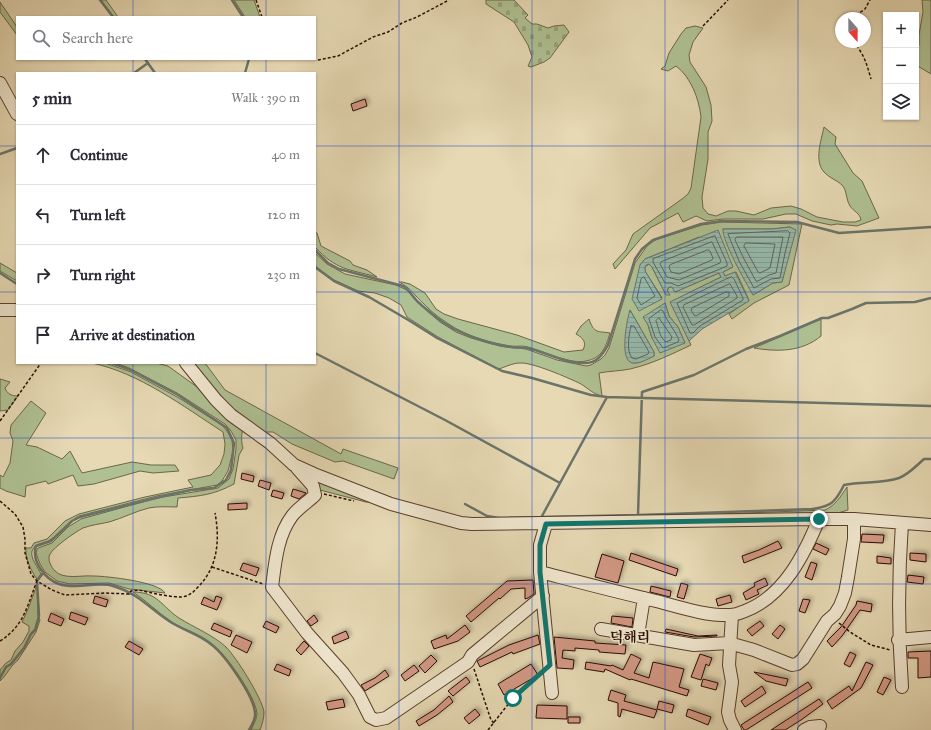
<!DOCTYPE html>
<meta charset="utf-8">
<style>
:root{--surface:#fff;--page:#f2f2f3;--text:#2b2b33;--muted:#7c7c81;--line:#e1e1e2}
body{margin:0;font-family:"IM FELL Great Primer","Noto Serif KR",serif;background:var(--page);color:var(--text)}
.controls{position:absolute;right:12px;top:12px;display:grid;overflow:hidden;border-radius:0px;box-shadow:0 1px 3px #0004}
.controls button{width:36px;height:36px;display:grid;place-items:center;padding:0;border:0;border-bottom:1px solid var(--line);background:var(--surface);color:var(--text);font:20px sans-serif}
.compass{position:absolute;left:835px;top:12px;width:36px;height:36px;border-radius:50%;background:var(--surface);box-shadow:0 1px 3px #0004;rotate:159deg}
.stop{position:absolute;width:12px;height:12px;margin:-9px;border:3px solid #0f766e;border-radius:50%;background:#fff}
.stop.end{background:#0f766e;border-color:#fff;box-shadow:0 1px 4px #0008}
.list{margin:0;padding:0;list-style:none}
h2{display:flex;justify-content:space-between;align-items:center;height:52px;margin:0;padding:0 16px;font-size:17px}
h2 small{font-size:13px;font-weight:400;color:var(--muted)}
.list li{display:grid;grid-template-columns:26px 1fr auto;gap:12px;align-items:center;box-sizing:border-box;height:60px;padding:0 16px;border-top:1px solid var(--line)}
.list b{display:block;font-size:15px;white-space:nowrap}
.list em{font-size:13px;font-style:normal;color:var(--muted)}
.icon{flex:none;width:22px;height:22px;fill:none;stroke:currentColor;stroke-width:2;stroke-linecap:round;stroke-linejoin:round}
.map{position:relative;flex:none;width:931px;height:730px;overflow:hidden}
.search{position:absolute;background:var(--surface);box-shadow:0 1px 3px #0004;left:16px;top:16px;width:300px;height:44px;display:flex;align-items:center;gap:10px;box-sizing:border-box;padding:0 14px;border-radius:0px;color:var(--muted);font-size:15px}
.panel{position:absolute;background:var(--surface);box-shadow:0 1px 3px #0004;left:16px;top:72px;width:300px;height:292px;border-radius:0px}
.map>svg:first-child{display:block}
.green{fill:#afc092;stroke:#6c664a;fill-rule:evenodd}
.cemetery{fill:url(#cemetery-stones);stroke:#6c664a}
.water{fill:url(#water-rules);stroke:#6b7469}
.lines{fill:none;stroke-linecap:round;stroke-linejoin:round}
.shore{stroke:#606358;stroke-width:1}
.stream{stroke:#6b7469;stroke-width:2.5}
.building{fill:#d29884;stroke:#2a0c02;filter:url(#shadow)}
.minor-casing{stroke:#593f2e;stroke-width:14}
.path{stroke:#2a0c02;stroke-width:1.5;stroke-dasharray:3 2;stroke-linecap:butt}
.minor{stroke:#efe6ce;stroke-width:12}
.route{stroke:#0f766e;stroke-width:5}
.grid{fill:none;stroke:#1d4ed8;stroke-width:1;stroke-opacity:0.55}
.labels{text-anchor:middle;stroke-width:3;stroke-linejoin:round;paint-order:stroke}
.quarter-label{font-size:14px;font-weight:bold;fill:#2a0c02;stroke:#efe6ce}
</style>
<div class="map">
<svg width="931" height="730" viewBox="0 0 931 730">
<defs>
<pattern id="cemetery-stones" width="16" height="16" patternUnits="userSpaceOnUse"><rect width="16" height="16" fill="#afc092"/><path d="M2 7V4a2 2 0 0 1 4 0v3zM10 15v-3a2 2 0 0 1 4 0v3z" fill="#97a47c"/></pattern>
<pattern id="water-rules" width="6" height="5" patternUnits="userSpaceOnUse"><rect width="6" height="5" fill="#96baad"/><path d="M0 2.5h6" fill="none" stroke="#819f93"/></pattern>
<filter id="shadow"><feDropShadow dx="2.5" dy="-2.5" stdDeviation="2" flood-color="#0004"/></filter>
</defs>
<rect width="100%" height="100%" fill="#e6d9b4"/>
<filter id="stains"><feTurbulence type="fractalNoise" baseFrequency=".005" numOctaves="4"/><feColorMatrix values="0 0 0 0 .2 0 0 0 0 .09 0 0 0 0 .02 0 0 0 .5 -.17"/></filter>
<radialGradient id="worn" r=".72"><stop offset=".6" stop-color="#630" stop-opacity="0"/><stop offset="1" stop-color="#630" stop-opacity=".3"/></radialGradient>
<path class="green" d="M101 0H106L118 17H114Z
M234 0H254L260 17H245Z
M922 0H931V74L916 65V52L919 45V35L923 12Z
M0 2 17 27V35L0 12Z
M695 26 703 28 693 42 689 55 690 62 706 87 711 105 712 121 708 132V159L702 197 703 208 708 214 716 216 728 211H736L754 215 771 208 791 206 801 209 817 217 843 222H855L861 220C860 213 853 211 850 206 846 200 847 190 842 185 837 180 829 178 824 172 814 161 821 141 824 127L836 137 835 144 853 173 862 181 879 218 857 226 837 224 831 225 812 221 796 214H786L763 219H723L707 221 696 216 683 222 678 213 650 228 615 269 613 264 626 250 633 234 682 199 688 194 691 188 701 117C699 99 691 77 676 66L668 71 661 69 665 66 669 53 681 34 686 28Z
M722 222 802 224 789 285 754 303 732 319 729 314 749 300 736 272 725 276 723 272 733 267 699 237 645 259 640 265 662 298 645 271V267L649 264 652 267 666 295 669 287H672L675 292 719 273 721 277 671 302 691 345C672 354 652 364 630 369 620 371 610 371 599 373L602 396C593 394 589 389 581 384 569 378 532 362 520 363 513 363 505 367 499 369L438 337 407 317 401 305 389 298 375 293 358 291 334 280 315 266V253L327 264 345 274 396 285 407 290 416 301 440 322 456 332 471 338 500 346 526 349 557 360 586 366 591 365 601 359 605 355 609 348 635 263 647 246 655 240 667 236 702 225ZM790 227 788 254 782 282 773 283 753 295 723 229H772ZM665 303 669 316 678 327 685 343 652 338 648 325ZM630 310 654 352V356L636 363Z
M315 232 317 233 321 246 350 261 353 265 367 270 377 277C348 269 336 270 315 247Z
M0 263 17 273V281L0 271Z
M399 282H402L410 284 425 293 436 309 444 314 458 319 517 335 564 352 583 350C587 342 583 338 576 334L581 326 589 319C594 334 598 331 610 333 606 347 602 358 586 361 572 365 543 351 528 347 522 345 516 347 510 346 492 343 471 337 455 328 444 321 433 314 424 304 414 295 412 289 399 282Z
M821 319V336C802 352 777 352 754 348Z
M92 363H105L131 372 179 398 222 425 227 431 232 440 233 451 228 471 222 481 217 485 157 496 79 516C68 522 61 533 50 540 44 544 36 542 32 551 30 558 38 567 41 574L37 579C31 571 25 558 26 548H31L34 543 47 539 65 521 79 514 145 497 193 487 188 480 211 475 220 465 224 454 225 444 223 432C183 406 139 373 92 363Z
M116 363H156L168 366 211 397 244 427C241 433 241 442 243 448L239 455 234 484C213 495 201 496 178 498L177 507C168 507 158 506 149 508 136 511 123 518 109 522 100 524 91 525 83 528 75 532 54 547 50 554 47 559 51 567 55 571 64 580 81 575 93 576 107 576 159 582 165 593L129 589 109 583 70 584 57 581 45 572 40 564 37 556 36 552 38 548 52 543 68 527 81 519 157 498 218 488 229 479 233 469 236 449V440L231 431 225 424 177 393 129 368Z
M189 363H205L225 390 341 454 343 449 398 468 394 479 343 461 335 462 292 444 273 432H261L227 406Z
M0 379 10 382 5 388C7 394 12 396 18 396L8 410 0 411Z
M31 401 46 413 26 445 37 447 62 459 70 451 82 473 132 462 151 465H175L179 471 153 473 140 471 94 484 78 486 73 475 48 484 46 481 26 486 25 497 6 491 0 488V475L3 477 10 463 13 441 10 433 11 425Z
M314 476 383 503 366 502 316 489Z
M847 487 848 510 838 513 639 517 825 510C836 505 840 497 847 487Z
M37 585 38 616 40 620 36 632 18 660C10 666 7 675 0 681V670L6 663 11 660 15 651 23 642 29 631V626L22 622 28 609Z
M133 592C158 592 161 606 179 618 193 627 213 635 226 647 236 657 262 698 264 712 264 718 262 725 260 730H251C253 725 257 719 257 713 255 696 226 654 212 644 200 634 184 631 172 622 158 613 147 601 133 592Z"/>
<path class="cemetery" d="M486 0H514L528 15 525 18 532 24H537L548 28 554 26 564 25 569 32 550 58 544 62 531 67 528 66 532 57 528 45 514 22 486 4Z"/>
<path class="water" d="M790 227 796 230 782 282 773 283 753 295C746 283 722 241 723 229H772Z
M718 230 733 267 723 272 725 276 735 272 749 301 702 329 689 341 670 302 721 277 719 273 675 292 672 287H669L667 290 670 295H666L652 267 649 264 646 265 645 267V271L662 299 639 311 632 299 640 265 645 259Z
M665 303 669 316 678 327 685 343 660 353 652 338 648 325 643 317Z
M630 310 654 352V356C648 359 636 366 630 362 620 356 627 319 630 310Z"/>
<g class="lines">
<path class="shore" d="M788 231 790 233 785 253 780 278 771 279 754 288 739 261 728 234Z
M715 236 727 263V266L720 269 678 286 671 283H665L653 262V259Z
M737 237H783L776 273 769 275 758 281H756L744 259 735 240Z
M712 242 721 261 720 263 679 280 667 277 660 264 661 262Z
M746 243 775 244 770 268 760 273 758 272 744 246Z
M708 250 710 251 713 258 712 260 679 274 671 272 669 267 670 265Z
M644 277 655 296 641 305 637 298 641 279Z
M732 277 734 279 743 298V300L700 326 693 333H690L677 303 724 280Z
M730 284 737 296V298L694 325H692L683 307 684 305Z
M726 292H729V296L696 316 694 315 691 310 692 308Z
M661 310 663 311C667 322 675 330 679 340L678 342 663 348 655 337 649 319Z
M659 318 672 337 671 340 666 342C659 337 659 328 656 321Z
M631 326H634L649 352 648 354 636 359 632 358C626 351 629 334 631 326Z"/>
<path class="stream" d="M100 0 113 17
M232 0 243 17
M145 59 155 73
M134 73 148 63
M245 73 249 59
M0 154 17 148
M315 250 328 263 339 269 403 286C409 290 412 295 417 301 429 312 442 323 456 330 472 338 494 345 511 347 516 348 522 347 527 348 546 352 565 364 586 363 597 363 603 354 608 345L635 259 642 249 653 240 701 224 722 221 797 222 839 233 931 227
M315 267 334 281 369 297 410 321 437 338 502 371 532 378 591 395 607 397 931 406
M0 273 17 284
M315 353 445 420 560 483
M112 363 131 370 178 395 227 428 234 443 231 470 226 480 214 488 191 490 168 495 80 517 72 521 51 541 36 546C31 561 45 579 59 584 76 590 97 581 113 586 138 593 149 608 169 621 182 630 200 634 212 645 225 655 254 696 255 713 256 719 252 725 249 730
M465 504 487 516 499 518 638 515 812 509C831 506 835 503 844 485 862 481 882 484 899 478 909 474 916 466 924 459H931
M638 515 642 392 694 375 746 349 780 336 822 318H828L852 309 866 303 915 302 931 298
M542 516 607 397
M0 678 6 667 11 664 24 648 31 634 35 630 39 616 37 581 43 573"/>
</g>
<path class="building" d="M365 99 367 106 353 111 351 104Z
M242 473 254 476 253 482 241 479Z
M260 480 271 483 269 490 258 486Z
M293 489 306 493 299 499 291 496Z
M273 490 284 493 282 499 271 496Z
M247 503V509L228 510V504Z
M862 534 884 535 883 543 861 542Z
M778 541 782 548 744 563 742 556 759 550Z
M816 543 829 549 826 555 813 549Z
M631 553 678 569 676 576 629 560Z
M910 553 926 554V562L910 560Z
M602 554 624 561 618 583 595 577Z
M877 556 891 558V564L877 563Z
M811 562 817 564 812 580 805 577Z
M243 563 259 568 256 576 240 570Z
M908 575 924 577 923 584 907 582Z
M765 578 768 585 757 590 759 594 746 600 743 593 755 586 754 583Z
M533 580 534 594 528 598 525 599V588L511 589 500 599 499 598 471 622 466 616 507 581Z
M681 583 688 585 684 599 677 597Z
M651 586 671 591 670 597 650 592Z
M730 595 732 602 718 606 716 599Z
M95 596 108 600 106 607 93 603Z
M216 596 222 598 217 610 201 604 204 597 214 602Z
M803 599 810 600 805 613 799 611Z
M857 601 872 604 871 612 860 610 842 636 832 647 827 641 841 627 856 605Z
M71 612 88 618 85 625 69 619Z
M51 613 64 619 61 626 48 621Z
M314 615 318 621 311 626 307 621Z
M612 616 633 618 632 627 611 623Z
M266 621 279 627 276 633 263 627Z
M760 621 764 626 752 636 747 630Z
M214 623 232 631 230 637 211 629Z
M465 625 470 632 458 641 434 649 431 641 446 635 447 639Z
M780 625 785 629 778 639 772 634Z
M666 629 698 636 717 635V636L694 637 665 632Z
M346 631 349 638 334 644 332 637Z
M236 635 252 642 247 653 231 645Z
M538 635 540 644 513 654 512 652 480 667 477 661 509 645Z
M554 637 595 641V643L626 645 625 654 599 652V650L575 648V651L563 650 562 658 574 660 573 669 557 668Z
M129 641 143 649 139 655 125 647Z
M304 641 309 646 301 655 296 650Z
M931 651V677L918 678V658H908V652Z
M850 652 856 655 850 667 844 664Z
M631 654 641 659 634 673 649 678 653 662 684 669 679 687 689 690 687 696 631 679 630 680 605 669 604 672 585 669 586 662 611 666 612 665 623 670Z
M700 654 712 658 709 666 706 664 701 680 691 677Z
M431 655 437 661 425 673 419 666Z
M866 662 873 665 861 688 832 709 827 701 849 686 852 691Z
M277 664 291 670 289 676 274 670Z
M531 664 538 675 504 695 498 684Z
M414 665 419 671 405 681 401 675Z
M385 670 389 676 365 691 361 685 375 678Z
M754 672 788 679 786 686 766 681Z
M466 677 470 682 453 696 448 691Z
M884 677 891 680 883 695 877 692Z
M703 679 718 683 716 690 701 686Z
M808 682 812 688 746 730H744L741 725Z
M762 686 766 693 745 707 741 701Z
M611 690 626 695 624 701 657 710 654 718 622 709 620 717 618 716V703L608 700Z
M449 696 453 702 437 715 419 726 416 721 434 710Z
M343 699 345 707 328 710 326 702Z
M819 699 823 704 801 720 785 730H771Z
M659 701 674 705 672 713 657 709Z
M537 705 567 706V719L536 718Z
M475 709 480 715 469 724 464 718Z
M688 709 711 717 708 725 686 716Z
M568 717H580V723H568Z"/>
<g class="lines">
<defs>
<path id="minor" d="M0 83 17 114
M0 310H17
M186 363 216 400 231 415 270 443 294 465 314 474 391 504 461 523 472 524 819 519H854L931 525
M297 468 313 486 315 495C308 502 298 508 292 516 277 536 275 564 272 587L307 633 343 673 359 695 370 717 376 720 386 718 468 662 472 655 543 596
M546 524 540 545V572L552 693
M540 572C579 582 617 592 656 601 679 607 706 616 730 615 735 615 740 613 745 611 784 596 804 555 819 519
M732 615 729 665 732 682 728 712 730 720 735 730
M601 629 694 645 729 643 754 650 792 665 797 664 803 659 827 621 835 614 840 606 845 593 848 577 854 539V519
M638 635 644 598
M898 640 931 637
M902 687C898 631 898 579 902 523
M804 730 810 727 820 726"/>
</defs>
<use href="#minor" class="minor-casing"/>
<path class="path" d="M256 0 262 17
M852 18 865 9 870 0
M703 26 728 0
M853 42C864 53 867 65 871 79
M313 59 318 60 338 56 373 37 388 32 402 23 417 17 449 0
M0 421 41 363
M324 494 354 501
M0 501 15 514 23 527 25 539V553L31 574 37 581 52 590 65 595 105 593 129 594 131 591 139 590C152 593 168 597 182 597 188 596 193 593 197 588 218 568 220 540 215 513
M212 567 263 584
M839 623 850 632 871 645 890 650
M0 641C24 626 27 606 37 581
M474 669 491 720 494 723
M488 730 513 698 540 675"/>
<use href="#minor" class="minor"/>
</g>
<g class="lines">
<path class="route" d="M513 698 550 665 540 572V545L546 524 819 519"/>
</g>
<path class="grid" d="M133 0V17M266 0V17M399 0V730M532 0V730M665 0V730M798 0V730M133 59V73M266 59V73M0 146H17M315 146H931M0 292H17M315 292H931M133 363V730M266 363V730M0 438H931M0 584H931"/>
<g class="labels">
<g class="quarter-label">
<text x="630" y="642">덕해리</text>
</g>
</g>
<rect width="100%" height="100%" filter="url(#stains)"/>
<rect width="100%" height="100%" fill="url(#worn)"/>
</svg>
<div class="controls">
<button>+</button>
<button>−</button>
<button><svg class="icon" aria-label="layers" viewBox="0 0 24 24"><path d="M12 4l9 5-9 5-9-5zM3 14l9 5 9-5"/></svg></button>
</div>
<svg class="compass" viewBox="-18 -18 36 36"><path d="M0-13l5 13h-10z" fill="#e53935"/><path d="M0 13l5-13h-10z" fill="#7c7c81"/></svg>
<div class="stop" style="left:513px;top:698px"></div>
<div class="stop end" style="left:819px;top:519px"></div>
<div class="search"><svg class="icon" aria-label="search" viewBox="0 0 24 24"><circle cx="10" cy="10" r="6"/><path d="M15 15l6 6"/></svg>Search here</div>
<section class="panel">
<h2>5 min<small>Walk · 390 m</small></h2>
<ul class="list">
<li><svg class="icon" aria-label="ahead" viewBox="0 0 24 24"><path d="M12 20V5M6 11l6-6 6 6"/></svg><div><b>Continue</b></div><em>40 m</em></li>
<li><svg class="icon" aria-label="left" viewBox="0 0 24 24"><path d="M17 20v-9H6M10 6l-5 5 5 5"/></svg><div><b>Turn left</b></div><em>120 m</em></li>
<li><svg class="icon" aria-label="right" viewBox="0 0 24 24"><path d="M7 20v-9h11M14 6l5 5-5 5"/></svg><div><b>Turn right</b></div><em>230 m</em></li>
<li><svg class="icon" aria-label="arrive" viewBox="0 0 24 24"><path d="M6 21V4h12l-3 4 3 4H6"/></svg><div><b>Arrive at destination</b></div></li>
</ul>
</section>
</div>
